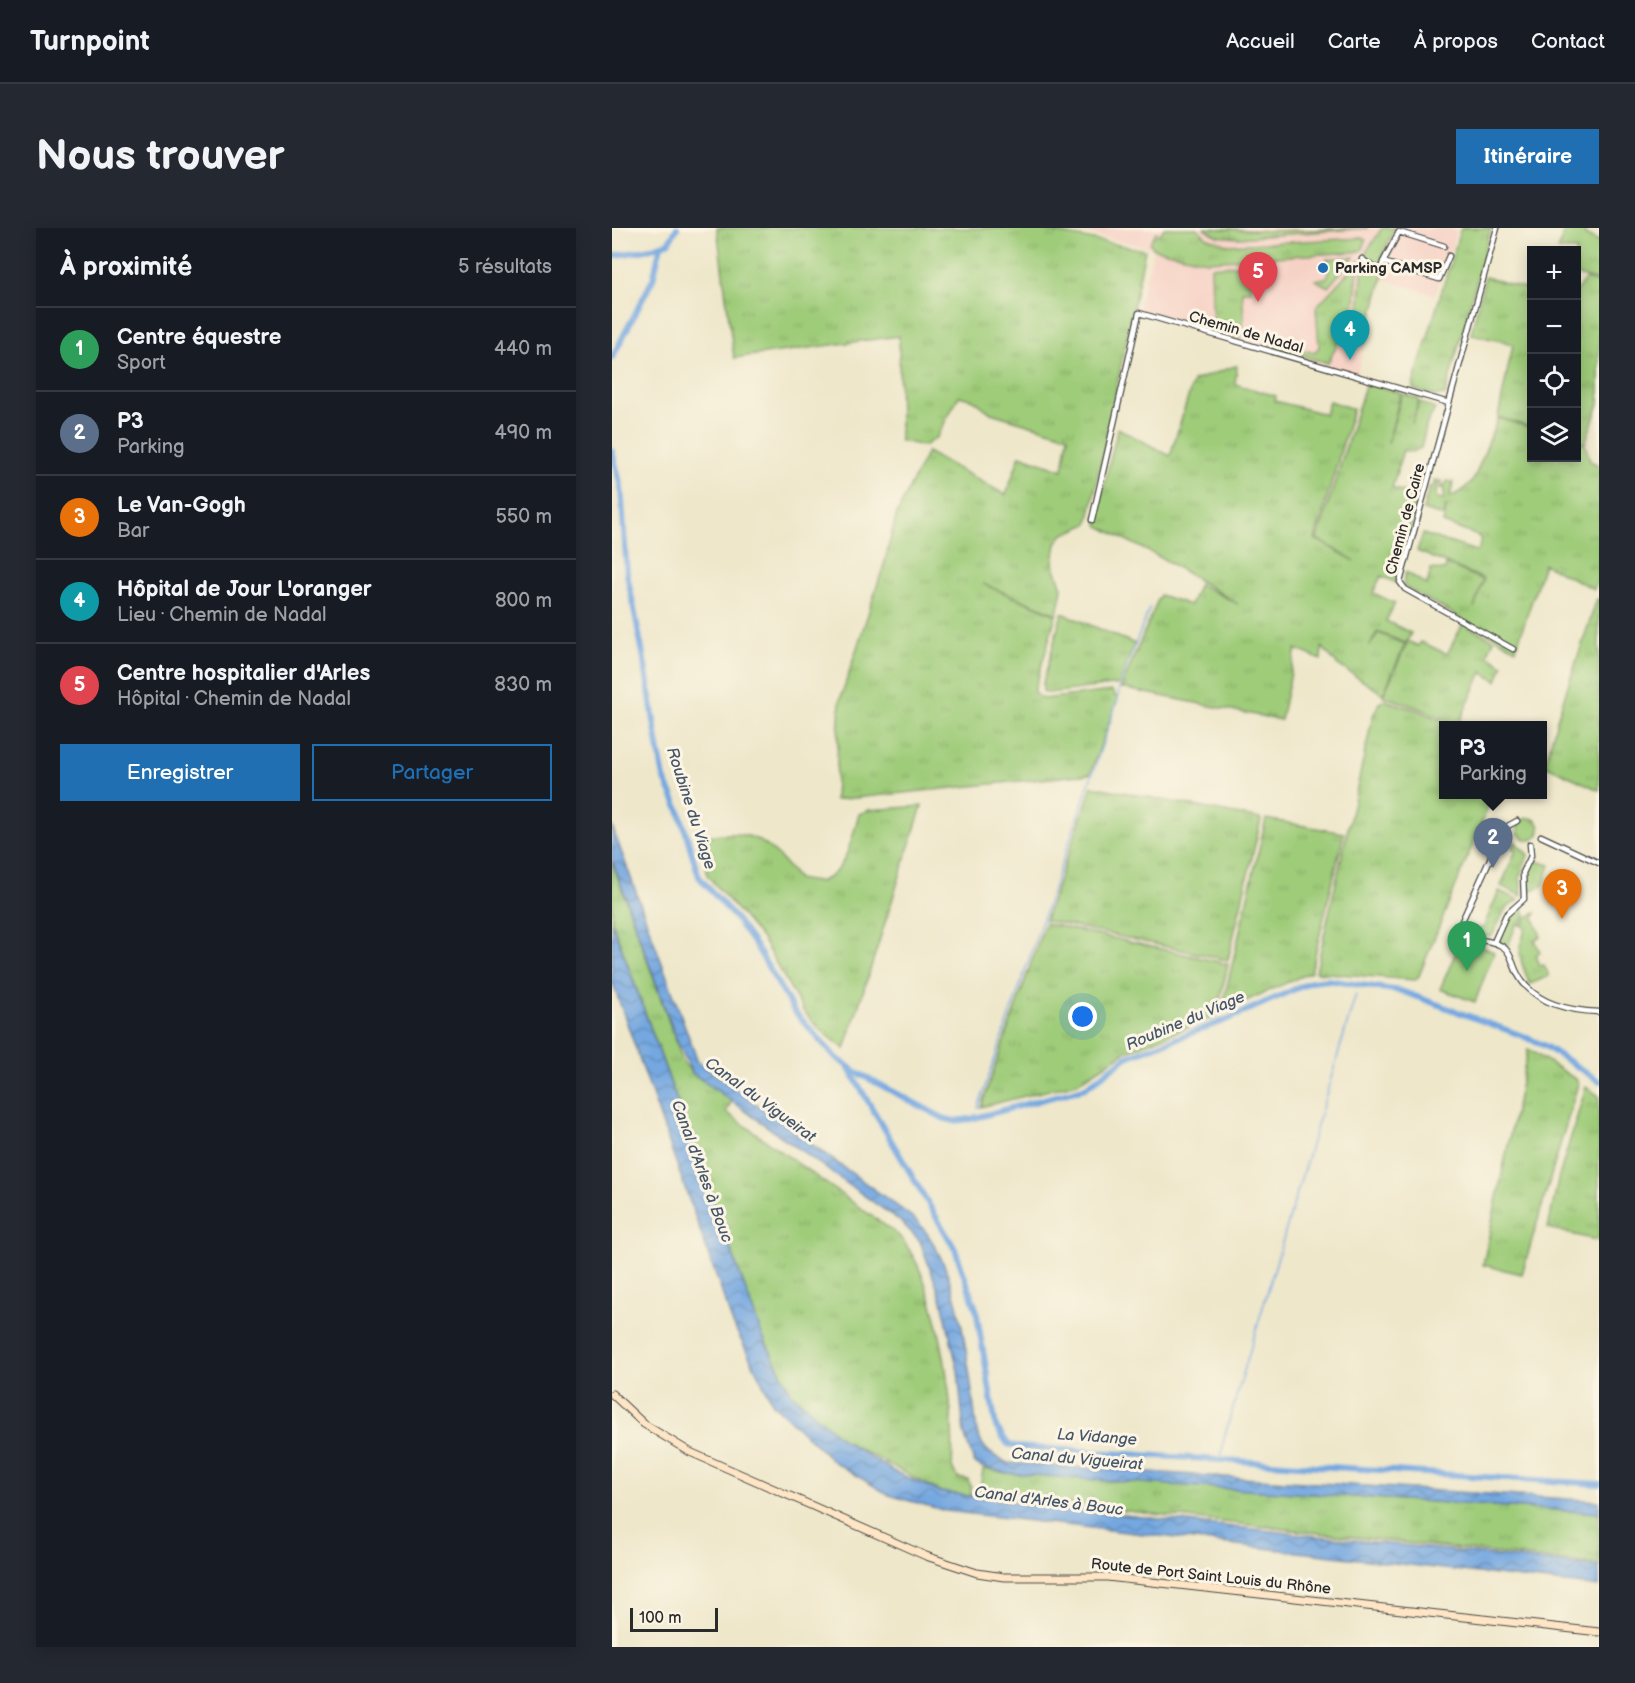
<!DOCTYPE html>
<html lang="fr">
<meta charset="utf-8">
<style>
:root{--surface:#171b24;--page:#242831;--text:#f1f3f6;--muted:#9ea1a6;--line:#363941;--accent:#1f6fb2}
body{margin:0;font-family:"Balsamiq Sans",sans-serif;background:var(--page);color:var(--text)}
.controls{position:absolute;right:18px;top:18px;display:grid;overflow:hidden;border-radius:0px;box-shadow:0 3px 15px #0003}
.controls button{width:54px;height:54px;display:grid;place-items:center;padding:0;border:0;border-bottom:2px solid var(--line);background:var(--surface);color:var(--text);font:30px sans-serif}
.scale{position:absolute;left:18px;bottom:15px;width:88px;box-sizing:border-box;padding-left:6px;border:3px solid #2b2b2b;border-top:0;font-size:16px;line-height:21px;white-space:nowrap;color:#2b2b2b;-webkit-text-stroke:4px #fcf5e5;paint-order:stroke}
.you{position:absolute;left:471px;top:789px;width:21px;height:21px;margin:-15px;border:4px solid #fff;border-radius:50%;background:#1a73e8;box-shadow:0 0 0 9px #1a73e833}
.badge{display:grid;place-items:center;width:39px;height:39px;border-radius:50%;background:var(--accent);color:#fff;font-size:20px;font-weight:700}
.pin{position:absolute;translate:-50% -50px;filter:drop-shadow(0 2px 3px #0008)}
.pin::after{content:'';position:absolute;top:32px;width:21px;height:18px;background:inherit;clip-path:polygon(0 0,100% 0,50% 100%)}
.popup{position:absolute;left:827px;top:493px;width:108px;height:78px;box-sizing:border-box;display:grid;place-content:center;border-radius:0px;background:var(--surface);filter:drop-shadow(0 2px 4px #0005);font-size:20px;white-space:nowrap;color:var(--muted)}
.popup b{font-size:22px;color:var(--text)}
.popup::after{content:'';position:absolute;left:50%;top:100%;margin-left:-12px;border:12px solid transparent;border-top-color:var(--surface)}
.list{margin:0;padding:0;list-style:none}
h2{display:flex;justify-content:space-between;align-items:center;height:78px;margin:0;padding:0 24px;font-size:26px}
h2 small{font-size:20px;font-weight:400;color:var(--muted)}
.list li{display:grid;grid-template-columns:39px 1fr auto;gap:18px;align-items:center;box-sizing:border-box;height:84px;padding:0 24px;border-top:2px solid var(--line)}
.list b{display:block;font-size:22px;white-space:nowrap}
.list p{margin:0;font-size:20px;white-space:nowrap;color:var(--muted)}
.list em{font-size:20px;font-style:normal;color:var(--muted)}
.actions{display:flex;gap:12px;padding:18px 24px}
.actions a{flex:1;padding:14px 0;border:2px solid var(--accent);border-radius:0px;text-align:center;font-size:21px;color:var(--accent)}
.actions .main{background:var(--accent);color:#fff}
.icon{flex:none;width:33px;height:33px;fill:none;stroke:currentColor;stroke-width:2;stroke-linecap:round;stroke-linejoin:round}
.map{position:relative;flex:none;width:987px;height:1419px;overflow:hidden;border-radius:0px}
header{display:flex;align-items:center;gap:36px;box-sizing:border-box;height:84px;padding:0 30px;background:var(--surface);border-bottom:2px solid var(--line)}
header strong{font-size:28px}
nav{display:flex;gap:33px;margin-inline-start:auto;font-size:21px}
.intro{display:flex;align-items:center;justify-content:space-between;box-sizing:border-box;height:144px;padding:0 36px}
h1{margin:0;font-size:42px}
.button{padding:15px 27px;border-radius:0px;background:var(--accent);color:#fff;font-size:21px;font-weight:700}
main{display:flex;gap:36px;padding:0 36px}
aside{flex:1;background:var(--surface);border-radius:0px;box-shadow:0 3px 15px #0003}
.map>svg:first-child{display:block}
.built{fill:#f6d1c5}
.grass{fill:url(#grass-tufts);stroke:#657c52;stroke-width:1.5}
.green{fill:#9fcc79;stroke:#657c52;stroke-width:1.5}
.water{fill:url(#water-waves);stroke:#506986;stroke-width:1.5}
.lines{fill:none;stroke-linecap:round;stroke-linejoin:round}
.stream{stroke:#74a7e0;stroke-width:1.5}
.canal{stroke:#74a7e0;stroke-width:6}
.minor-casing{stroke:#484743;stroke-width:7}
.secondary-casing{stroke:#484743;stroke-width:9}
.minor{stroke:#fff;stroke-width:4.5}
.secondary{stroke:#fde5c5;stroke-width:7}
.poi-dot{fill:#1f6fb2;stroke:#fcf5e5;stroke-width:2}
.labels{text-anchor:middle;stroke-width:6;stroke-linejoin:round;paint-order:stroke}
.poi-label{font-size:15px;font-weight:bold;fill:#2b2b2b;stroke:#fcf5e5;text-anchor:start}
.street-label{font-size:15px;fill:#2b2b2b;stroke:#fcf5e5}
.water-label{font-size:16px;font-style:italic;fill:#45566a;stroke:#fcf5e5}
</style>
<header>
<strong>Turnpoint</strong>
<nav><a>Accueil</a><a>Carte</a><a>À propos</a><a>Contact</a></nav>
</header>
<div class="intro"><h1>Nous trouver</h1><a class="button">Itinéraire</a></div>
<main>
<aside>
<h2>À proximité<small>5 résultats</small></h2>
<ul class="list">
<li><span class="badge" style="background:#2e9e5b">1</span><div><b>Centre équestre</b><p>Sport</p></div><em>440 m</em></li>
<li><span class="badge" style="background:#5c6f8a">2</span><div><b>P3</b><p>Parking</p></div><em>490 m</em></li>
<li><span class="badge" style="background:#e8710a">3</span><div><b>Le Van-Gogh</b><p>Bar</p></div><em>550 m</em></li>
<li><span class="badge" style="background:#0f9aa8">4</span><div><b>Hôpital de Jour L'oranger</b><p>Lieu · Chemin de Nadal</p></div><em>800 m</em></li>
<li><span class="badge" style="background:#e0444e">5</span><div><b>Centre hospitalier d'Arles</b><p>Hôpital · Chemin de Nadal</p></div><em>830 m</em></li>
</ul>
<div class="actions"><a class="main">Enregistrer</a><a>Partager</a></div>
</aside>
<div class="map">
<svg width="987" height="1419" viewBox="0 0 987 1419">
<defs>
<pattern id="grass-tufts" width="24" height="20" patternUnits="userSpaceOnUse" patternTransform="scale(1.5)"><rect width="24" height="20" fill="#9fcc79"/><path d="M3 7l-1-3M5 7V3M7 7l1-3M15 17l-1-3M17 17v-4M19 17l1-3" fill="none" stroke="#89af69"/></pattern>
<pattern id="water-waves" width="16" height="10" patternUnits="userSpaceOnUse" patternTransform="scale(1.5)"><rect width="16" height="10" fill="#74a7e0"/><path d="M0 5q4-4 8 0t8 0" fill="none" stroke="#5f88b6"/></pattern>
</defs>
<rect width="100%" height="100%" fill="#fcf5e5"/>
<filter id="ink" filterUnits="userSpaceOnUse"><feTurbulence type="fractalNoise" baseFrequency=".0167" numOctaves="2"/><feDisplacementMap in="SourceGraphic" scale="12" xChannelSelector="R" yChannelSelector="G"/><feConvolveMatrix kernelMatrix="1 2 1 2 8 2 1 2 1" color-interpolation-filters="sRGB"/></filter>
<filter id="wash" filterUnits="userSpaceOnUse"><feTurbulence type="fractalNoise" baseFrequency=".008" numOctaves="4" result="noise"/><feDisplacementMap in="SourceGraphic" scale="24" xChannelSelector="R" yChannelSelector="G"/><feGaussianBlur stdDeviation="1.35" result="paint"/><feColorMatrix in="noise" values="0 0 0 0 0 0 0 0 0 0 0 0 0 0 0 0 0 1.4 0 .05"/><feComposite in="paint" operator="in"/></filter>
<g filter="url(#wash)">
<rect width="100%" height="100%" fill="#eee7ca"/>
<path class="built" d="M468 0H840L845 3 823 67 771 51 745 146 525 81 542 21 468 4Z"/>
<path class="grass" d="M105 0H420L533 22 476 296 450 307 444 316 441 335 450 360 445 386 371 356 444 387 422 464 431 471 500 463 506 471 478 546 223 572 228 472 272 337 285 285 315 224 394 267 408 227 451 242 456 208 379 185 362 172 347 168 325 209 312 218 288 213 287 108 122 130Z
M552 0H585L594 9 616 17 750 10 754 12 750 22 745 24 595 33 542 21 538 15 544 4 548 7Z
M592 0 660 3 756 0 626 10 605 8Z
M770 0H783L766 37 760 36 753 26Z
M849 0H879L833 167 824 168 801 161V157Z
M953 0H972L973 7 987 14V53L965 47 964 22H946Z
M742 29 716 59 703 52 716 49 715 31Z
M747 33 742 81 716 135 658 119 657 114 703 125 707 119 704 79Z
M653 34 654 38 637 40 639 63H630L632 90 627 111 601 102 599 39Z
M751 36 759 43 772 44 753 115 733 108 747 83Z
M873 49 911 60 919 68V199L886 189 901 116 859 106Z
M973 51 987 55V176L973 215 964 212 965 62Z
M623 138H625L623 156 664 168 663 173 713 186 717 173 741 181 703 311 743 333 705 311 754 155 789 165 776 215 790 166 807 171 800 196 807 174 823 181 815 195 809 220 800 224 791 222 780 260 807 269 784 355 769 348 761 365 783 375 774 393 799 405 794 415 765 404 757 419 766 405 793 416 771 466 726 437 710 419 709 432 684 421 669 492 509 460 548 367 578 377 587 356 626 376 555 333 487 298 484 290 506 200 558 228 581 153Z
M886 190 919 200 920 230H964L965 213 973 216 978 233 987 237V348L982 361 932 336 904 421 791 358 794 344 815 357 819 341 833 342 834 336 871 352 862 380 872 351 805 323 811 306 864 323 867 321 869 311 866 308 831 295 835 277 831 288 811 282 817 259 822 258V252L830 253V256H825L824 270 832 271V261L827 259 833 258 835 253 841 254 838 269 850 263 862 251Z
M985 371H987V562L933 537 946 488Z
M450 385 523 416 508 456 436 465 431 463V455Z
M851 396 882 412 875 427 891 437 885 453 870 444 846 497 810 481 771 468 796 413 806 418 809 414 835 426Z
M772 472 808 483 840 497 832 498V566L881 567 806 750 803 752 704 744 761 488 767 475Z
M480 558 649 591 616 732 433 692Z
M310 578 233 821 207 801 191 782 150 711 95 647 90 619 97 608C144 599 158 617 186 651 192 652 203 655 209 653 235 645 240 608 247 586L257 582Z
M906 601a11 11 0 1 1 22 0a11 11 0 1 1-22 0Z
M654 591 732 605 699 744 609 784Z
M903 614 916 627 908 648 910 668 889 658 904 622 900 620Z
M921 632 938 637 931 658 917 663 914 642Z
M0 633 71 834 80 845 120 873 114 884 285 1006C327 1049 344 1181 340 1240L346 1250 356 1252 359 1259V1268L329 1264 231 1212 179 1165 150 1107 0 693Z
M887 663 907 672 894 680 880 708 870 709 867 700H871Z
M911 679 913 688 908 697 905 696 896 717 891 718 885 713C891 697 895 687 911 679Z
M924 685 922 690 929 709 923 712 928 724 924 727 928 738 932 737 937 748 918 756C908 733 904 725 914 700L910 698 915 689Z
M433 695 616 736 604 788 513 824 465 855 369 879Z
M916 821 965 852 966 856 910 1046 871 1037Z
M974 859 987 868V1013L936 1000 946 952Z
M375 1241 394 1245 987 1285V1337L367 1266 371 1242Z"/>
<path class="green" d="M850 710 882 724 863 774 828 761Z"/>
<path class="water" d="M0 598 86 834 299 988C349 1029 357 1142 365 1204 371 1222 379 1227 396 1235L987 1273V1285L483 1252 394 1245 369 1239 362 1234 352 1205 346 1143 330 1073 308 1013 289 994 80 845 63 808 0 632Z
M0 694 150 1107 179 1165 231 1212 281 1243 328 1264 430 1278 987 1339V1359L334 1283 277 1267 222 1234 161 1176 121 1096 0 753Z"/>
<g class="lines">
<path class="stream" d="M366 880 506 471 507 458 538 379
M362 890 364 886
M609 1232 612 1210 744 766"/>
<path class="canal" d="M0 28 34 22 56 15 65 0
M0 130 41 51 49 17
M0 223 9 259 15 346 32 431 47 524 52 550 67 582 87 649 124 691 145 720 182 783 223 829 244 844 331 890 342 893 359 891 473 860 515 829 614 792 699 754 715 752 789 763 911 808 933 818 987 853
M237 841 343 1021 364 1081 384 1199 396 1216 404 1219 987 1256"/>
</g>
</g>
<g filter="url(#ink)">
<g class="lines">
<defs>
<path id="minor" d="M885 0 788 354 793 361 901 421
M750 31 761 39 769 41 771 34 827 51 837 28
M771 34 787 4 832 18
M480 292 527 85 837 175
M929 608 987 635
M862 699 869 712C909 717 893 736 914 758 932 778 961 783 987 784
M864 704 850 698V693L892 600 905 593
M882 714 894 687 912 671 911 645 919 628 918 616"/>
<path id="secondary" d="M0 1166 32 1196 78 1224 314 1328 365 1345 392 1349H495L987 1404"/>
</defs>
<use href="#minor" class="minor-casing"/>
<use href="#secondary" class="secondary-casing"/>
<use href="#minor" class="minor"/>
<use href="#secondary" class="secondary"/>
</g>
</g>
<circle class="poi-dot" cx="711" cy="40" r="6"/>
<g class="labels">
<g class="poi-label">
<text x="723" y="45">Parking CAMSP</text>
</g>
<g class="street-label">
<text transform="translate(634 104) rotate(16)" y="5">Chemin de Nadal</text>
<text transform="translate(793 291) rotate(-75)" y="5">Chemin de Caire</text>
<text transform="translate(599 1348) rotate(6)" y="5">Route de Port Saint Louis du Rhône</text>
</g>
<g class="water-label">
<text transform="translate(80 580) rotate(72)" y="6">Roubine du Viage</text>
<text transform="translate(573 792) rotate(-23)" y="6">Roubine du Viage</text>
<text transform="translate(149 871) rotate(36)" y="6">Canal du Vigueirat</text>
<text transform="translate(91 943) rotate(70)" y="6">Canal d'Arles à Bouc</text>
<text transform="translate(485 1208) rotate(4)" y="6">La Vidange</text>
<text transform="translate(465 1230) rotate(5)" y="6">Canal du Vigueirat</text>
<text transform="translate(437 1272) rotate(7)" y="6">Canal d'Arles à Bouc</text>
</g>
</g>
</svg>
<div class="controls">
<button>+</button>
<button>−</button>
<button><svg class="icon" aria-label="locate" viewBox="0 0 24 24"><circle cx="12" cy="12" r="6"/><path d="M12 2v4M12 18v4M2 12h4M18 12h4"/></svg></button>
<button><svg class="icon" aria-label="layers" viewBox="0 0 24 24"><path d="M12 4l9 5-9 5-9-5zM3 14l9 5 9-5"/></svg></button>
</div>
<div class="scale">100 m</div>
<div class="you"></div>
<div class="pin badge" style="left:855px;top:743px;background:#2e9e5b">1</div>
<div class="pin badge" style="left:881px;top:640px;background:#5c6f8a">2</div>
<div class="popup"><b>P3</b>Parking</div>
<div class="pin badge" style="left:950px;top:691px;background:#e8710a">3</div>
<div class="pin badge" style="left:738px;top:132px;background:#0f9aa8">4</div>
<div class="pin badge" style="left:646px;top:74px;background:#e0444e">5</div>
</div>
</main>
